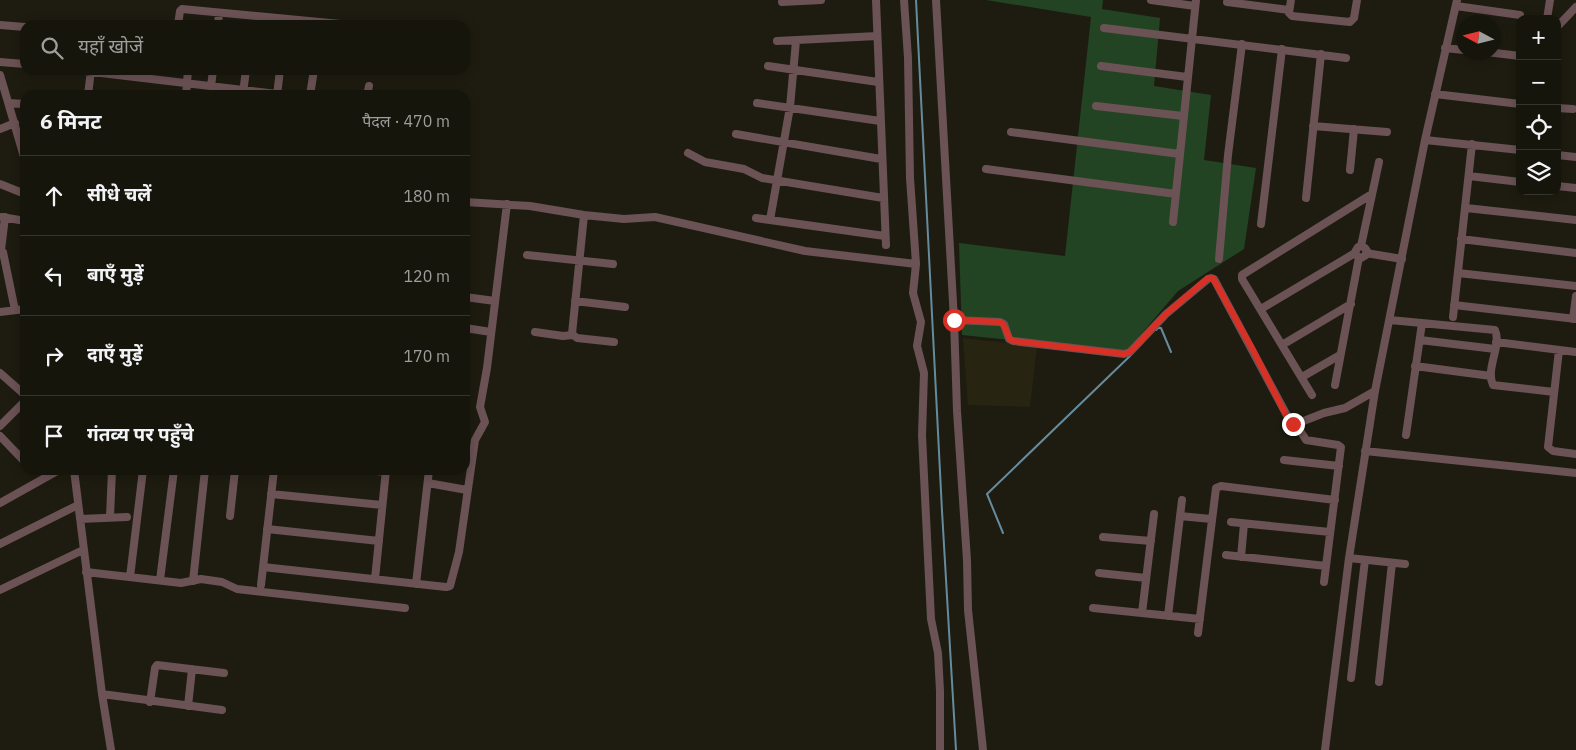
<!DOCTYPE html>
<html lang="hi">
<meta charset="utf-8">
<style>
:root{--surface:#16150c;--page:#1f1e15;--text:#f1f3f6;--muted:#9e9f9d;--line:#35342d}
body{margin:0;font-family:"IBM Plex Sans","Noto Sans Devanagari",sans-serif;background:var(--page);color:var(--text)}
.controls{position:absolute;right:15px;top:15px;display:grid;overflow:hidden;border-radius:10px;box-shadow:0 2px 12px #0003}
.controls button{width:45px;height:45px;display:grid;place-items:center;padding:0;border:0;border-bottom:1px solid var(--line);background:var(--surface);color:var(--text);font:25px sans-serif}
.compass{position:absolute;left:1456px;top:15px;width:45px;height:45px;border-radius:50%;background:var(--surface);box-shadow:0 2px 12px #0003;rotate:277deg}
.stop{position:absolute;width:15px;height:15px;margin:-11px;border:4px solid #d93025;border-radius:50%;background:#fff}
.stop.end{background:#d93025;border-color:#fff;box-shadow:0 1px 5px #0008}
.list{margin:0;padding:0;list-style:none}
h2{display:flex;justify-content:space-between;align-items:center;height:65px;margin:0;padding:0 20px;font-size:21px}
h2 small{font-size:16px;font-weight:400;color:var(--muted)}
.list li{display:grid;grid-template-columns:32px 1fr auto;gap:15px;align-items:center;box-sizing:border-box;height:80px;padding:0 20px;border-top:1px solid var(--line)}
.list b{display:block;font-size:19px;white-space:nowrap}
.list em{font-size:16px;font-style:normal;color:var(--muted)}
.icon{flex:none;width:28px;height:28px;fill:none;stroke:currentColor;stroke-width:2;stroke-linecap:round;stroke-linejoin:round}
.map{position:relative;flex:none;width:1576px;height:750px;overflow:hidden}
.search{position:absolute;background:var(--surface);box-shadow:0 2px 12px #0003;left:20px;top:20px;width:450px;height:55px;display:flex;align-items:center;gap:12px;box-sizing:border-box;padding:0 18px;border-radius:15px;color:var(--muted);font-size:19px}
.panel{position:absolute;background:var(--surface);box-shadow:0 2px 12px #0003;left:20px;top:90px;width:450px;height:385px;border-radius:15px}
.map>svg:first-child{display:block}
.built{fill:#282412}
.green{fill:#224423}
.lines{fill:none;stroke-linecap:round;stroke-linejoin:round}
.stream{stroke:#658b9d;stroke-width:2}
.minor{stroke:#6b5255;stroke-width:8}
.route{stroke:#d93025;stroke-width:6}
</style>
<div class="map">
<svg width="1576" height="750" viewBox="0 0 1576 750">
<rect width="100%" height="100%" fill="#1e1c10"/>
<path class="built" d="M963 338 1037 346 1030 407 968 405Z"/>
<path class="green" d="M986 0H1103L1102 9 1160 18 1154 86 1211 95 1204 160 1256 168 1244 249 1178 291 1126 352 962 335 959 243 1065 256 1091 17Z"/>
<g class="lines">
<path class="stream" d="M916 0 942 511 956 750
M1156 330 1158 328H1161L1171 352
M1003 533 987 494 1131 355"/>
<path class="minor" d="M876 0 886 245
M904 0 908 58 910 178 916 264 913 293 921 322 917 346 924 373 922 435 924 476 931 619 938 653 940 691V750
M936 0 954 320 957 411 967 560 968 610 983 750
M1151 0 1195 6
M1291 0 1289 13 1292 16 1350 22 1354 18 1357 0
M782 2 821 0
M1227 2 1289 10
M1456 6 1520 15
M1547 19 1550 0
M0 25 25 27
M178 25 180 11 182 9 351 25
M218 25 219 13
M1557 27 1576 7
M1104 28 1346 58
M777 41 877 36
M1445 48 1464 50
M1487 52 1520 56
M0 62 25 64
M768 66 878 82
M1101 66 1187 77
M76 70 277 94
M0 75 25 160
M243 93 246 70
M1435 94 1520 104
M88 95 91 70
M186 95 188 70
M210 95 213 70
M277 95 280 70
M310 95 314 70
M367 95 369 86
M9 103 25 104
M757 103 880 121
M1096 106 1183 116
M1557 108 1573 109
M1313 126 1387 132
M0 129 15 123
M1011 132 1180 154
M736 134 881 159
M1425 140 1520 150
M688 153 705 162 744 169 762 178 883 198
M1557 155 1576 157
M986 169 1176 194
M1350 170 1354 129
M1469 176 1520 182
M0 184 25 194
M1557 186 1576 188
M1306 198 1321 54
M465 202 530 206 584 215 624 219 655 217 805 251 916 264
M1466 208 1576 220
M584 215 572 334 577 338 614 342
M2 217 25 221
M756 218 885 236
M770 220 790 107 796 41
M1173 222 1196 0
M1261 224 1282 49
M1461 239 1576 253
M1361 246 1365 248 1367 251 1366 255 1361 258 1357 256 1355 252 1358 247 1361 246 1379 162
M0 249 3 252 15 310
M1 250 5 217
M1366 253 1402 259
M527 255 613 264
M1219 259 1228 155 1242 44
M1458 273 1576 286
M465 297 495 301
M575 301 625 307
M1454 305 1576 319
M1261 309 1355 253
M0 312 25 309
M1453 317 1472 144
M1573 319 1576 296
M954 320 1000 322 1004 324 1009 339 1013 341 1124 354 1130 352 1166 314 1208 279 1211 278 1214 279 1291 423 1296 424 1324 413 1345 408 1375 391
M1390 320 1495 330C1502 346 1485 369 1493 385L1554 392
M465 328 491 332
M535 332 563 336 573 335
M1420 340 1495 349
M1496 342 1576 352
M1282 345 1351 304
M1559 350 1548 447 1553 451 1576 454
M1415 366 1491 376
M0 373 25 395
M1302 377 1340 355
M1335 385 1359 257
M1312 395 1242 279V275L1372 194
M1296 424 1306 440 1338 445 1341 447 1324 582
M0 426 25 401
M1406 435 1422 323
M0 436 25 462
M24 450 25 449
M1365 451 1576 473
M1284 460 1339 466
M74 470 102 694 111 750
M367 470 386 472
M428 483 467 490
M271 494 382 505
M0 503 59 470
M230 516 235 470
M1180 516 1211 519
M110 517 112 470
M80 519 127 517
M1231 522 1330 532
M267 529 379 541
M1103 537 1151 541
M0 544 78 505
M1226 555 1326 566
M1241 557 1244 524
M1349 558 1405 564
M263 567 446 587 450 586 459 552 475 440 485 422 480 407 487 368 507 204
M86 572 181 583 201 579 222 582 237 589 405 608
M1099 573 1146 578
M130 577 143 470
M375 579 386 470
M160 580 174 470
M193 581 205 470
M416 584 429 470
M261 585 274 470
M0 590 83 550
M1093 608 1200 619
M1142 613 1154 514
M1168 616 1182 500
M1198 633 1216 488 1221 486 1335 500
M1351 678 1365 560
M1379 682 1392 563
M102 694 222 710
M150 702 155 668 157 665 224 673
M188 706 192 669
M1325 750 1349 558 1375 391 1425 140 1457 0"/>
</g>
<g class="lines">
<path class="route" d="M954 320 1000 322C1008 326 1005 337 1013 341L1124 354 1130 352 1166 314 1208 278H1213L1254 352 1289 421 1293 424"/>
</g>
</svg>
<div class="controls">
<button>+</button>
<button>−</button>
<button><svg class="icon" aria-label="locate" viewBox="0 0 24 24"><circle cx="12" cy="12" r="6"/><path d="M12 2v4M12 18v4M2 12h4M18 12h4"/></svg></button>
<button><svg class="icon" aria-label="layers" viewBox="0 0 24 24"><path d="M12 4l9 5-9 5-9-5zM3 14l9 5 9-5"/></svg></button>
</div>
<svg class="compass" viewBox="-18 -18 36 36"><path d="M0-13l5 13h-10z" fill="#e53935"/><path d="M0 13l5-13h-10z" fill="#9e9f9d"/></svg>
<div class="stop" style="left:954px;top:320px"></div>
<div class="stop end" style="left:1293px;top:424px"></div>
<div class="search"><svg class="icon" aria-label="search" viewBox="0 0 24 24"><circle cx="10" cy="10" r="6"/><path d="M15 15l6 6"/></svg>यहाँ खोजें</div>
<section class="panel">
<h2>6 मिनट<small>पैदल · 470 m</small></h2>
<ul class="list">
<li><svg class="icon" aria-label="ahead" viewBox="0 0 24 24"><path d="M12 20V5M6 11l6-6 6 6"/></svg><div><b>सीधे चलें</b></div><em>180 m</em></li>
<li><svg class="icon" aria-label="left" viewBox="0 0 24 24"><path d="M17 20v-9H6M10 6l-5 5 5 5"/></svg><div><b>बाएँ मुड़ें</b></div><em>120 m</em></li>
<li><svg class="icon" aria-label="right" viewBox="0 0 24 24"><path d="M7 20v-9h11M14 6l5 5-5 5"/></svg><div><b>दाएँ मुड़ें</b></div><em>170 m</em></li>
<li><svg class="icon" aria-label="arrive" viewBox="0 0 24 24"><path d="M6 21V4h12l-3 4 3 4H6"/></svg><div><b>गंतव्य पर पहुँचे</b></div></li>
</ul>
</section>
</div>
